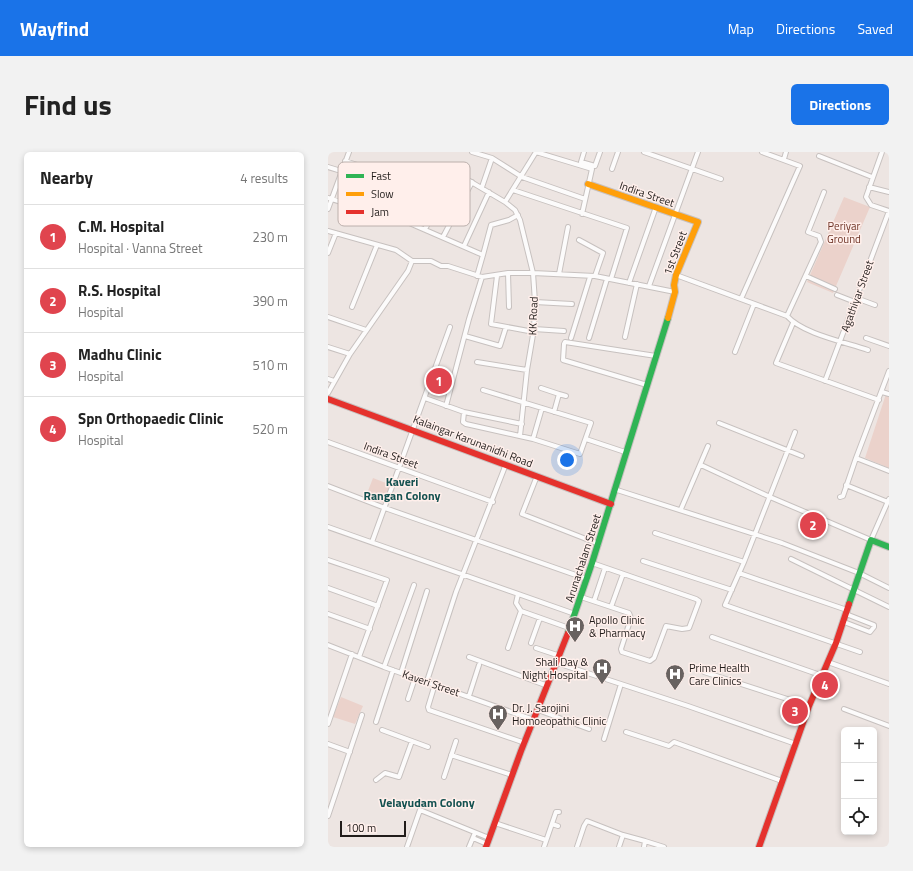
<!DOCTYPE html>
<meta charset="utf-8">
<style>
:root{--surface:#fff;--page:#f2f2f2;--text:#222;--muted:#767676;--line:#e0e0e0;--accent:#1a73e8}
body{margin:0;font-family:"Titillium Web",sans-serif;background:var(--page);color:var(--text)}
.controls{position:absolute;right:12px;bottom:12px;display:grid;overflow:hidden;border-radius:6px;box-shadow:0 2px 6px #0003}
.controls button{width:36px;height:36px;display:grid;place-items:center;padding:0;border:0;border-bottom:1px solid var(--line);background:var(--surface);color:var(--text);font:20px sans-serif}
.scale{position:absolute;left:12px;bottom:10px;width:66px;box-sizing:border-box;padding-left:4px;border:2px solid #211c1a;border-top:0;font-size:11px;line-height:14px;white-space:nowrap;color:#211c1a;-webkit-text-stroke:3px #ffefeb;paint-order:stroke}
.you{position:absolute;left:239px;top:308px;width:14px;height:14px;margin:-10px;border:3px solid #fff;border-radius:50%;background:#1a73e8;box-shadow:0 0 0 6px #1a73e833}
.badge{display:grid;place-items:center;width:26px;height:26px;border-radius:50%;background:var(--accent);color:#fff;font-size:13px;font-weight:700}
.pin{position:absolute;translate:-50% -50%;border:2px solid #fff;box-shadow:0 1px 4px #0006}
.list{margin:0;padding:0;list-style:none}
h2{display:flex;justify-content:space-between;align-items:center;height:52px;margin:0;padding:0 16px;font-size:17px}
h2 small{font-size:13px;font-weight:400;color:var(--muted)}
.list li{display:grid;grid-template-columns:26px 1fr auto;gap:12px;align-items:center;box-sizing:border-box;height:64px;padding:0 16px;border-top:1px solid var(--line)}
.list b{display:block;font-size:15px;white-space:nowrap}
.list p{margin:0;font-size:13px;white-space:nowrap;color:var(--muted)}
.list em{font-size:13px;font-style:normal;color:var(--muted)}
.icon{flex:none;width:22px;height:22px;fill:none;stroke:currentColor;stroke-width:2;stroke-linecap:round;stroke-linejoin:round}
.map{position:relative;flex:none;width:561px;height:695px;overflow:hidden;border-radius:6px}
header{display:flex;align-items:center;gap:24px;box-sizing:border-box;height:56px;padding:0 20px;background:var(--accent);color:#fff}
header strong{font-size:19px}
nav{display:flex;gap:22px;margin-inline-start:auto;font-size:14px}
.intro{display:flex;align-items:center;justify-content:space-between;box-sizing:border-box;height:96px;padding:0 24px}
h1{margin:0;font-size:28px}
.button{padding:10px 18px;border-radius:6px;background:var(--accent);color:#fff;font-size:14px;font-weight:700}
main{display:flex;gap:24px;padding:0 24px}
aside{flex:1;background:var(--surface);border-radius:6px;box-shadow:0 2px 6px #0003}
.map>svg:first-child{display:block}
.green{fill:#ebd2cb}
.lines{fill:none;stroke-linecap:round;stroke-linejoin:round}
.street-casing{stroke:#c7c1bf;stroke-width:6}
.fast-casing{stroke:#c7c1bf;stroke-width:8}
.slow-casing{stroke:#c7c1bf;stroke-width:8}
.jam-casing{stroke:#c7c1bf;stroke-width:8}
.street{stroke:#fcfbfb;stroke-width:4}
.fast{stroke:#30b455;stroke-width:6}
.slow{stroke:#ff9f0a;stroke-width:6}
.jam{stroke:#e5322d;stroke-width:6}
.labels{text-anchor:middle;stroke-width:3;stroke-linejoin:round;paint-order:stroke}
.street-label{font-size:11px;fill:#211c1a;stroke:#ffefeb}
.park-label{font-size:11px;fill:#6f3426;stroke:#ffefeb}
.poi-label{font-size:11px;fill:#211c1a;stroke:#ffefeb;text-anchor:start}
.neighbourhood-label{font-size:12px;font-weight:bold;fill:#145150;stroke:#ffefeb}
.key{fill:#ffefeb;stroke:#bcb0ac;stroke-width:1}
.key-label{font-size:11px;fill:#211c1a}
</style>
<header>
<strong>Wayfind</strong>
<nav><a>Map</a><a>Directions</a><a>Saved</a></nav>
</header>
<div class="intro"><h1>Find us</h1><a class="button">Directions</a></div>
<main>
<aside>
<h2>Nearby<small>4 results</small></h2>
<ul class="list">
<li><span class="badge" style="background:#e0444e">1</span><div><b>C.M. Hospital</b><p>Hospital · Vanna Street</p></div><em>230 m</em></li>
<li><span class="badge" style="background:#e0444e">2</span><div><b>R.S. Hospital</b><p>Hospital</p></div><em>390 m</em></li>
<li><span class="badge" style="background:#e0444e">3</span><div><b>Madhu Clinic</b><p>Hospital</p></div><em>510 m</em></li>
<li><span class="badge" style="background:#e0444e">4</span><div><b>Spn Orthopaedic Clinic</b><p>Hospital</p></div><em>520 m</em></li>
</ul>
</aside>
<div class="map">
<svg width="561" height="695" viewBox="0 0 561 695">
<rect width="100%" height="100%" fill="#ede5e2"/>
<path class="green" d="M516 45 542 55 505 141 479 130Z
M558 242 561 243V316L537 306Z
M45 326 63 333 56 351 38 344Z
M13 545 35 554 27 572 5 565Z"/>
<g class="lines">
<defs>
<path id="street" d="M144 0 164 6 194 25 257 47
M208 0 264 17 254 62
M256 0 253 10 267 14 272 0
M316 0 393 27
M554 0 538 45 543 53 561 59
M491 4 544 25
M456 7 458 0
M17 9 88 32
M0 15 13 19
M284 17 290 0
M154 35 164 6
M541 35 561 40
M185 38 299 76 283 127
M0 46 79 70 155 103 149 124
M177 50 208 0
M0 57 21 0
M97 77 128 21 177 50 187 58 192 68 205 121 207 150 206 177 199 218 192 284
M0 79 68 98 84 109H103L113 114H120L154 125 180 121H205L267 124 347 140
M115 85 144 30
M251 88 275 101 267 124
M136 94 161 40
M0 101 8 81
M155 103 163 73 181 68 190 63
M180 121 181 155
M231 122 240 75
M348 123 459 164C475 182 517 190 540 198
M169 124 163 172 206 180
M478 124 507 137
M301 131 328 55
M321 134 370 0
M509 143 527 150
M528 146 547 153
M413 147 472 14 434 0
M207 150 244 152
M24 155 49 93
M459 164 493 90 491 84 480 80 496 40
M0 165 38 178
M465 171 448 211 551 248
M206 177 236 179
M137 184 172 194 178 175
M297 185 309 132
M243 186 262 125
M261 186 279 127
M538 186 561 194
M0 195 22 202
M407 200 426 152
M149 210 199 218
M561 219 528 306 561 319
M0 227 6 229
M497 229 561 59
M319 233 235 208 236 192 237 190 328 204
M213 236 231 242 226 260
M554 240 561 242
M0 241 22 202 80 119 84 109
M231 242 238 244
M97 246 136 260 194 272
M118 254 141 167 154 125
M136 260 135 270 138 272 205 287 252 302 263 271 155 238
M391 271 474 304
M467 280 416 410 397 453 532 500
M205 287 214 256
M258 287 297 300
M0 290 165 350
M373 313 442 345 543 388 561 347
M209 324 194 362 271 392
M518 333 560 350
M0 334 57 356 259 427
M286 337 454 391 531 421 561 436
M512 345 515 344 528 306
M353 357 380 294
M0 375 247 462
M327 381 416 410
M44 390 122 175
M463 407 561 455
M0 408 59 428 31 505
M315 409 404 438
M411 421 519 458
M0 436 50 454
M190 442 188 451 193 459 241 476
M253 445 301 461 303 466 293 497 294 500 322 509 326 506 338 474 354 477 361 476 370 452 371 449 368 447 264 411
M266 449 277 416
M283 455 295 422
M0 462 42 477
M516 470 542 480 546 475V473L518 462
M384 485 495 524
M203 491 212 466
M0 493 56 515 206 568
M180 496 193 459
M208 496 232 504
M141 505 220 534
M500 510 561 532
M229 511 360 554 468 592
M56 515 86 433
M376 520 481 554
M73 521 99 439
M99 529 128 440 178 312
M107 532 100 555 101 558 197 591
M141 544 151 513
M80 547 87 526
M516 557 561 574
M210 558 261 577
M48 570 65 518
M0 572 24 502
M54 578 100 595
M298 580 341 594 346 590 454 629
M276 587 293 532
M0 592 22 600
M123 603 184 623
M116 625 128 589
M48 628 57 621 71 625 84 589
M0 664 34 563
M167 671 218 688
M224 672 230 674
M295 683 317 689
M145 686 159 692
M79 695 92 658 161 686
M141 695 146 683
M216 695 228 660H231
M249 695 256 674 259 669 295 683 291 695
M316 695 317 689 336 695"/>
<path id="fast" d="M521 452 543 388 561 395
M240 481 264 411 340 166"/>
<path id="slow" d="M260 32 370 70 348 123 346 133 347 140 340 166"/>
<path id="jam" d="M0 247 283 352
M158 695 193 599 240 481
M431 695 481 554 508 491 521 452"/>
</defs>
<use href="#street" class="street-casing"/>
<use href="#fast" class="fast-casing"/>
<use href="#slow" class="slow-casing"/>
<use href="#jam" class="jam-casing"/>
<use href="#street" class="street"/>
<use href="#fast" class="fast"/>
<use href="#slow" class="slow"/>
<use href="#jam" class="jam"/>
</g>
<defs>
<symbol id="hospital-pin" viewBox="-11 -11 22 30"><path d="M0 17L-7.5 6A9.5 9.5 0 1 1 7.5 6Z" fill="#686260" stroke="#ffefeb"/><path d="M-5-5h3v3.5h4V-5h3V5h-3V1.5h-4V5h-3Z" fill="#fff"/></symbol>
</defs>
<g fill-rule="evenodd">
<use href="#hospital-pin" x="236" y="463" width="22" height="30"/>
<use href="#hospital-pin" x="263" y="505" width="22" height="30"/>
<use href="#hospital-pin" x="336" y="511" width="22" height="30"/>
<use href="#hospital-pin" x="159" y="551" width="22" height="30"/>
</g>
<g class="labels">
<g class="street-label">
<text transform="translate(319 42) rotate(19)" y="4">Indira Street</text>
<text transform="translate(347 101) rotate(-69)" y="4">1st Street</text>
<text transform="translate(529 144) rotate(-70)" y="4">Agathiyar Street</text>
<text transform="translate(205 164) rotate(-88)" y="4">KK Road</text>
<text transform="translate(145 289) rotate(21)" y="4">Kalaingar Karunanidhi Road</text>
<text transform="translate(63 303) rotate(20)" y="4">Indira Street</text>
<text transform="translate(255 406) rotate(-72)" y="4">Arunachalam Street</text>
<text transform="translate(103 531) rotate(19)" y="4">Kaveri Street</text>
</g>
<g class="park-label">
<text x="516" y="78">Periyar<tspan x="516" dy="13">Ground</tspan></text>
</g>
<g class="poi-label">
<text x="261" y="472">Apollo Clinic<tspan x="261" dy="13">&amp; Pharmacy</tspan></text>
<text x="260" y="514" text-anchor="end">Shali Day &amp;<tspan x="260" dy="13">Night Hospital</tspan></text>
<text x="361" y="520">Prime Health<tspan x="361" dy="13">Care Clinics</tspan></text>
<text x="184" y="560">Dr. J. Sarojini<tspan x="184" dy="13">Homoeopathic Clinic</tspan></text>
</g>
<g class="neighbourhood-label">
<text x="74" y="334">Kaveri<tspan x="74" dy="14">Rangan Colony</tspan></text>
<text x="99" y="655">Velayudam Colony</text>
</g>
</g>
<rect x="10" y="10" width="132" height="64" rx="6" class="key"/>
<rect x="18" y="22" width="18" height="4" fill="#30b455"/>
<rect x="18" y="40" width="18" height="4" fill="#ff9f0a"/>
<rect x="18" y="58" width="18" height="4" fill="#e5322d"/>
<g class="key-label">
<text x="43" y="28">Fast</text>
<text x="43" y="46">Slow</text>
<text x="43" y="64">Jam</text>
</g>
</svg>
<div class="controls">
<button>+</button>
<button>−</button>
<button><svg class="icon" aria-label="locate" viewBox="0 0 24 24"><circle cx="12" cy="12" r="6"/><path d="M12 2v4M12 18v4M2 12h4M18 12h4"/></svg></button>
</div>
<div class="scale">100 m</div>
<div class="you"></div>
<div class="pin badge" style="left:111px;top:229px;background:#e0444e">1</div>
<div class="pin badge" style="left:485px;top:373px;background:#e0444e">2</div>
<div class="pin badge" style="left:467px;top:559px;background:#e0444e">3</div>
<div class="pin badge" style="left:497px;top:533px;background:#e0444e">4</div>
</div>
</main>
